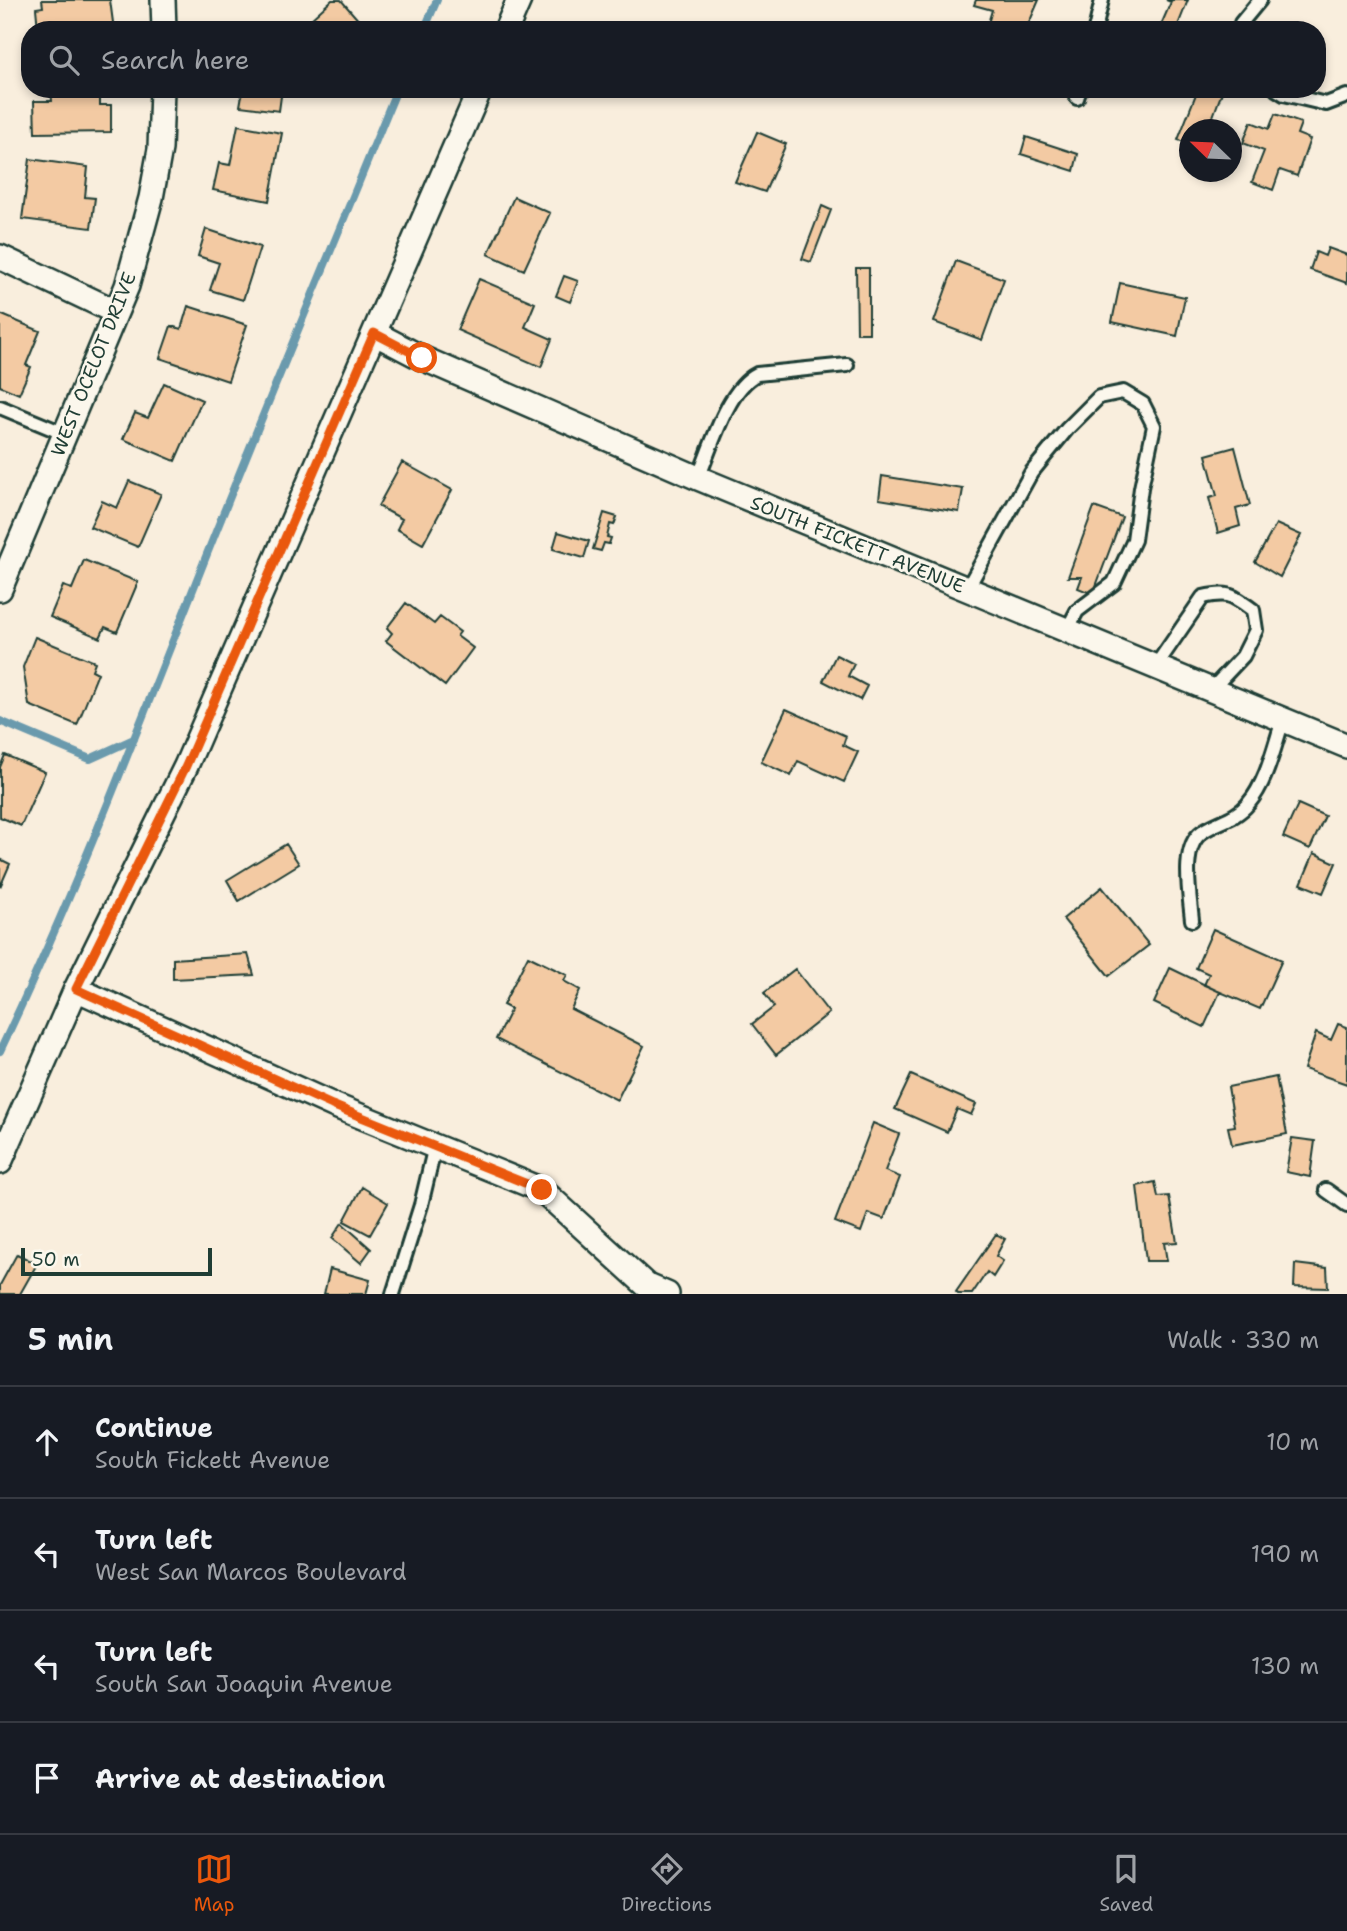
<!DOCTYPE html>
<meta charset="utf-8">
<style>
:root{--surface:#171b24;--page:#20242c;--text:#f1f3f6;--muted:#9ea1a6;--line:#363941;--accent:#ea580c}
body{margin:0;font-family:"Shantell Sans",sans-serif;background:var(--page);color:var(--text)}
.compass{position:absolute;left:1179px;top:119px;width:63px;height:63px;border-radius:50%;background:var(--surface);box-shadow:0 4px 10px #0003;rotate:293deg}
.scale{position:absolute;left:21px;bottom:18px;width:191px;box-sizing:border-box;padding-left:7px;border:4px solid #1f3d34;border-top:0;font-size:19px;line-height:24px;white-space:nowrap;color:#1f3d34;-webkit-text-stroke:5px #fbf7ec;paint-order:stroke}
.stop{position:absolute;width:21px;height:21px;margin:-16px;border:5px solid #ea580c;border-radius:50%;background:#fff}
.stop.end{background:#ea580c;border-color:#fff;box-shadow:0 2px 7px #0008}
.list{margin:0;padding:0;list-style:none}
h2{display:flex;justify-content:space-between;align-items:center;height:91px;margin:0;padding:0 28px;font-size:30px}
h2 small{font-size:23px;font-weight:400;color:var(--muted)}
.list li{display:grid;grid-template-columns:46px 1fr auto;gap:21px;align-items:center;box-sizing:border-box;height:112px;padding:0 28px;border-top:2px solid var(--line)}
.list b{display:block;font-size:26px;white-space:nowrap}
.list p{margin:0;font-size:23px;white-space:nowrap;color:var(--muted)}
.list em{font-size:23px;font-style:normal;color:var(--muted)}
.icon{flex:none;width:38px;height:38px;fill:none;stroke:currentColor;stroke-width:2;stroke-linecap:round;stroke-linejoin:round}
.map{position:relative;flex:none;width:1347px;height:1294px;overflow:hidden}
.search{position:absolute;background:var(--surface);box-shadow:0 4px 10px #0003;left:21px;right:21px;top:21px;height:77px;display:flex;align-items:center;gap:18px;box-sizing:border-box;padding:0 24px;border-radius:28px;color:var(--muted);font-size:26px}
.sheet{height:539px;background:var(--surface)}
nav{display:flex;justify-content:space-around;align-items:center;box-sizing:border-box;height:98px;border-top:2px solid var(--line);background:var(--surface);font-size:19px;color:var(--muted)}
nav a{display:grid;justify-items:center;gap:4px}
nav .on{color:var(--accent)}
.map>svg:first-child{display:block}
.lines{fill:none;stroke-linecap:round;stroke-linejoin:round}
.stream{stroke:#6b9aad;stroke-width:8}
.building{fill:#f3caa3;stroke:#1f3d34;stroke-width:2}
.service-casing{stroke:#1f3d34;stroke-width:18}
.minor-casing{stroke:#1f3d34;stroke-width:28}
.service{stroke:#fbf7ec;stroke-width:12}
.minor{stroke:#fbf7ec;stroke-width:23}
.route{stroke:#ea580c;stroke-width:9}
.labels{text-anchor:middle;stroke-width:5;stroke-linejoin:round;paint-order:stroke}
.street-label{font-size:19px;fill:#1f3d34;stroke:#fbf7ec}
</style>
<div class="map">
<svg width="1347" height="1294" viewBox="0 0 1347 1294">
<rect width="100%" height="100%" fill="#f9eedd"/>
<filter id="ink" filterUnits="userSpaceOnUse"><feTurbulence type="fractalNoise" baseFrequency=".0143" numOctaves="2"/><feDisplacementMap in="SourceGraphic" scale="14" xChannelSelector="R" yChannelSelector="G"/><feConvolveMatrix kernelMatrix="1 2 1 2 8 2 1 2 1" color-interpolation-filters="sRGB"/></filter>
<g filter="url(#ink)">
<g class="lines">
<path class="stream" d="M424 30 437 0
M0 721 90 759 134 739
M0 1051C77 889 141 721 207 554 269 398 334 244 397 89"/>
</g>
<path class="building" d="M42 0H110L114 30 38 29 36 8 43 7Z
M332 0H341L367 30H299Z
M976 0H1039L1026 30H986L992 10 974 5Z
M1166 0H1188L1176 30 1161 25 1171 2Z
M51 89H100V105H111V132L35 133 34 101H52Z
M243 89H282L279 111 240 106Z
M1198 89H1215L1222 92 1208 130H1190V144L1178 140Z
M1275 114 1301 123 1297 134 1310 139 1297 176 1280 170 1273 190 1252 182 1264 151 1243 143 1251 122 1269 129Z
M238 125 282 133 269 201 213 190 219 163 230 165Z
M757 132 786 144 765 192 735 182Z
M1026 137 1078 154 1074 171 1021 154Z
M30 159 88 167 85 197 95 198 91 228 22 219Z
M514 197 550 213 524 270 488 254Z
M822 206 831 210 811 262 802 259Z
M206 229 260 247 243 300 210 290 219 263 198 256Z
M1328 248 1347 255V283L1310 270 1316 252 1325 256Z
M956 261 1004 279 982 340 934 322Z
M856 268H869V333H857Z
M564 276 578 281 570 302 556 296Z
M479 279 535 303 525 327 552 339 541 367 457 330Z
M1120 283 1185 297 1177 336 1112 322Z
M188 306 247 325 228 381 160 358 171 326 181 329Z
M0 314 40 331 26 365 31 367 19 394 0 386Z
M164 383 202 400 175 461 123 439 135 413 148 418Z
M1235 447 1250 505 1236 509 1240 526 1218 533 1209 498 1217 496 1206 455Z
M402 462 452 490 423 544 397 529 402 519 378 506Z
M882 476 963 489 959 512 879 499Z
M129 481 161 494 138 547 90 527 102 501 117 508Z
M1094 507 1122 517 1093 594 1078 588 1082 577H1068Z
M604 513 617 517 614 525 610 524 607 537 611 538 609 544 604 543 601 551 593 549Z
M1276 524 1301 535 1280 577 1255 562Z
M558 532 589 541 584 558 553 549Z
M84 560 138 582 117 632 105 627 100 638 50 617 63 586 72 589Z
M406 603 434 624 440 617 460 632 457 636 473 648 445 686 386 641 392 633 387 628Z
M35 637 95 662 92 670 98 673 77 725 29 705 23 667Z
M836 655 854 664 848 676 867 686 860 700 823 681Z
M786 709 846 736 843 745 858 752 844 782 798 761 791 776 761 762Z
M5 755 45 772 21 826 0 817V767Z
M1298 804 1325 816 1310 849 1283 837Z
M286 844 299 864 239 901 227 880Z
M1314 853 1336 863 1323 893 1301 884Z
M0 859 10 864 0 887Z
M1102 887 1149 945 1109 976 1063 919Z
M1213 929 1282 960 1260 1009 1204 985 1209 974 1196 968Z
M248 954 254 975 173 979V959Z
M528 956 567 975 564 981 580 990 571 1009 644 1046 617 1100 496 1039 511 1009 503 1005Z
M1170 968 1220 992 1204 1027 1154 1003Z
M795 969 829 1013 776 1055 752 1024 774 1007 764 993Z
M1338 1024 1347 1027V1084L1304 1069 1316 1033 1331 1040Z
M911 1075 976 1104 971 1115 957 1109 947 1132 895 1109Z
M1276 1077 1287 1134 1232 1145 1228 1127 1235 1126 1228 1087Z
M873 1123 899 1134 885 1171 900 1177 884 1219 868 1213 861 1232 835 1222Z
M1292 1138 1315 1141 1310 1177 1286 1172Z
M1155 1182 1158 1197 1169 1196 1177 1242 1164 1243 1167 1261H1146L1137 1186Z
M362 1187 388 1203 370 1235 344 1221Z
M342 1223 371 1249 361 1263 332 1238Z
M996 1234 1005 1239 996 1256 1003 1261 993 1277 987 1272 972 1294H958L956 1292Z
M17 1254 37 1264 20 1294H0V1285Z
M1295 1264 1327 1268 1328 1288 1294 1287Z
M330 1269 370 1280 366 1294H324Z"/>
<g class="lines">
<defs>
<path id="service" d="M1095 30 1102 0
M1240 30 1241 23 1260 0
M1276 89 1284 94 1326 104 1347 96
M1077 98 1080 89
M0 407 65 434
M698 478C711 448 727 389 757 374L847 365
M967 589 1031 473 1067 429 1099 397 1123 392 1143 404 1154 426 1141 488 1134 540 1114 583 1077 611 1067 630
M1155 667 1203 597C1229 591 1232 595 1253 610L1256 630 1243 656 1211 690
M1192 920C1190 896 1180 847 1202 832 1216 822 1236 819 1248 804 1267 782 1274 747 1283 720
M1326 1190 1347 1205
M393 1294 421 1205 435 1146"/>
<path id="minor" d="M163 0 164 30
M506 30 519 0
M0 257 116 312
M374 333 422 358 698 478 1347 746
M0 589 127 286 151 198 160 149 162 89
M76 989 333 1105 542 1190 646 1285 667 1294
M0 1162 76 989 186 766 480 89"/>
</defs>
<use href="#service" class="service-casing"/>
<use href="#minor" class="minor-casing"/>
<use href="#service" class="service"/>
<use href="#minor" class="minor"/>
</g>
</g>
<g class="lines" filter="url(#ink)">
<path class="route" d="M422 358 374 333 186 766 76 989 332 1105 542 1190"/>
</g>
<g class="labels">
<g class="street-label">
<text transform="translate(93 364) rotate(-68)" y="7">WEST OCELOT DRIVE</text>
<text transform="translate(858 544) rotate(22)" y="7">SOUTH FICKETT AVENUE</text>
</g>
</g>
</svg>
<svg class="compass" viewBox="-18 -18 36 36"><path d="M0-13l5 13h-10z" fill="#e53935"/><path d="M0 13l5-13h-10z" fill="#9ea1a6"/></svg>
<div class="scale">50 m</div>
<div class="stop" style="left:422px;top:358px"></div>
<div class="stop end" style="left:542px;top:1190px"></div>
<div class="search"><svg class="icon" aria-label="search" viewBox="0 0 24 24"><circle cx="10" cy="10" r="6"/><path d="M15 15l6 6"/></svg>Search here</div>
</div>
<section class="sheet">
<h2>5 min<small>Walk · 330 m</small></h2>
<ul class="list">
<li><svg class="icon" aria-label="ahead" viewBox="0 0 24 24"><path d="M12 20V5M6 11l6-6 6 6"/></svg><div><b>Continue</b><p>South Fickett Avenue</p></div><em>10 m</em></li>
<li><svg class="icon" aria-label="left" viewBox="0 0 24 24"><path d="M17 20v-9H6M10 6l-5 5 5 5"/></svg><div><b>Turn left</b><p>West San Marcos Boulevard</p></div><em>190 m</em></li>
<li><svg class="icon" aria-label="left" viewBox="0 0 24 24"><path d="M17 20v-9H6M10 6l-5 5 5 5"/></svg><div><b>Turn left</b><p>South San Joaquin Avenue</p></div><em>130 m</em></li>
<li><svg class="icon" aria-label="arrive" viewBox="0 0 24 24"><path d="M6 21V4h12l-3 4 3 4H6"/></svg><div><b>Arrive at destination</b></div></li>
</ul>
</section>
<nav>
<a class="on"><svg class="icon" aria-label="map" viewBox="0 0 24 24"><path d="M3 6l6-2 6 2 6-2v14l-6 2-6-2-6 2zM9 4v14M15 6v14"/></svg>Map</a>
<a><svg class="icon" aria-label="directions" viewBox="0 0 24 24"><path d="M12 3l9 9-9 9-9-9zM9 14v-3h6M13 9l2 2-2 2"/></svg>Directions</a>
<a><svg class="icon" aria-label="saved" viewBox="0 0 24 24"><path d="M7 4h10v16l-5-4-5 4z"/></svg>Saved</a>
</nav>
